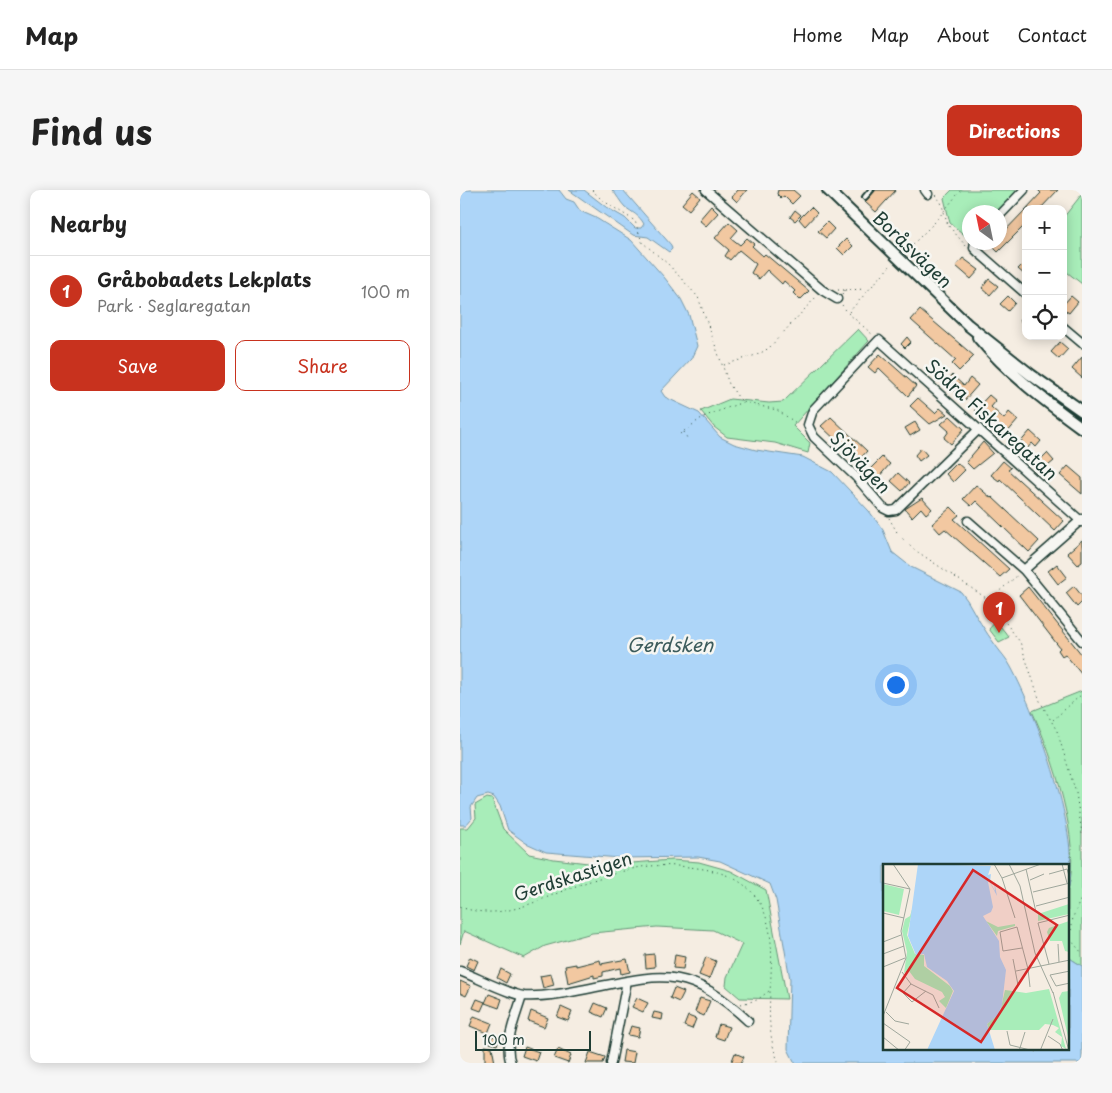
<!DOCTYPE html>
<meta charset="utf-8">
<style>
:root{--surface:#fff;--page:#f6f6f6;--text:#222;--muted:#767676;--line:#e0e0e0;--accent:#c8321e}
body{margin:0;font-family:"Playpen Sans",sans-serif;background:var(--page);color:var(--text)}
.controls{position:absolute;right:15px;top:15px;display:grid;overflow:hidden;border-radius:10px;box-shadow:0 2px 12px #0003}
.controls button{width:45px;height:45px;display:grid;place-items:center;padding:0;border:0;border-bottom:1px solid var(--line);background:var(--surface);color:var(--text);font:25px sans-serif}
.compass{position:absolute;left:502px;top:15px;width:45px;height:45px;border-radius:50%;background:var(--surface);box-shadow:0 2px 12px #0003;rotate:327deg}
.scale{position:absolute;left:15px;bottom:12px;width:116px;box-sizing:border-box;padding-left:5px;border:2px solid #1f3d34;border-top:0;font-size:14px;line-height:18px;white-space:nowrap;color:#1f3d34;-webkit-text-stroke:4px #f6f6f2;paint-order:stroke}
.you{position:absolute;left:435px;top:494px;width:18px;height:18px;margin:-12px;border:4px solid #fff;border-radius:50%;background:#1a73e8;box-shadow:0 0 0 8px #1a73e833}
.badge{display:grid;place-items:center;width:32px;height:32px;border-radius:50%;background:var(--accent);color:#fff;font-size:16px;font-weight:700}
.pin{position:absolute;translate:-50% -41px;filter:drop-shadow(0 1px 2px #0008)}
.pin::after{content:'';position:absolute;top:26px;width:18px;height:15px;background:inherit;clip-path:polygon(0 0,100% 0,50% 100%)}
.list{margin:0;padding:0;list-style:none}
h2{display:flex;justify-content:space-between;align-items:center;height:65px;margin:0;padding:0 20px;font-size:21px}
h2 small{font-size:16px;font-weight:400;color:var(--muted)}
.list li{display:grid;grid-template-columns:32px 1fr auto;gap:15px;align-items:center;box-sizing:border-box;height:70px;padding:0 20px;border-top:1px solid var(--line)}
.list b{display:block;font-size:19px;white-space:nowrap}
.list p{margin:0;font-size:16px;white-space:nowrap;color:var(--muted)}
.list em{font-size:16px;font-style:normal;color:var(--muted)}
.actions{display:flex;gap:10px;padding:15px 20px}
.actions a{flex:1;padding:11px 0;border:1px solid var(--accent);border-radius:10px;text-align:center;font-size:18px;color:var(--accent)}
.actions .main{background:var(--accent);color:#fff}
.icon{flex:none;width:28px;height:28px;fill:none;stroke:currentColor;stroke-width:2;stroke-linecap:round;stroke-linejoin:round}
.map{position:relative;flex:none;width:622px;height:873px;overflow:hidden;border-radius:10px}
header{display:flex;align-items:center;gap:30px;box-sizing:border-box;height:70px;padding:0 25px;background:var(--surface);border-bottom:1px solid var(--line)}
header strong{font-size:24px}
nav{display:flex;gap:28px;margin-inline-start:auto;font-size:18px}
.intro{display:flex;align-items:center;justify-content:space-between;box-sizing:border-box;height:120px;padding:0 30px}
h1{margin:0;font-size:35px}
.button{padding:12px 22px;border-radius:10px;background:var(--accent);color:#fff;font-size:18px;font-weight:700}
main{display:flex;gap:30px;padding:0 30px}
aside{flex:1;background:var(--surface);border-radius:10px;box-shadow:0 2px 12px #0003}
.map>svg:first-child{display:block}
.green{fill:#a8edb9;stroke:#649576}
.water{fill:#add5f8;stroke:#7498aa}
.building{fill:#f2c8a1;stroke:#1f3d34}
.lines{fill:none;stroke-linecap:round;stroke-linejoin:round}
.service-casing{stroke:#1f3d34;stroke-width:8}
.minor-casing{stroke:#1f3d34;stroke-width:11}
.secondary-casing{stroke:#1f3d34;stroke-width:14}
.path{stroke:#1f3d34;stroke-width:1;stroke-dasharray:1 4;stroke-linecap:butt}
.service{stroke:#f6f6f2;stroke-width:4}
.minor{stroke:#f6f6f2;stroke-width:8}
.secondary{stroke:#f6f6f2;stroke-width:10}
.labels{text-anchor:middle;stroke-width:5;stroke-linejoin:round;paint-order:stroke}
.street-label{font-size:18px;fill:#1f3d34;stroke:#f6f6f2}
.water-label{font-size:19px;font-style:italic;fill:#3b5b5b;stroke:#f6f6f2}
.inset-road{fill:none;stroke:#9fa79c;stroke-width:1}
.view{fill:#d62828;fill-opacity:0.15;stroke:#d62828;stroke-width:2.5}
.inset-edge{fill:none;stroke:#1f3d34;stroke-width:2.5}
</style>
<header>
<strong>Map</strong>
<nav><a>Home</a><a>Map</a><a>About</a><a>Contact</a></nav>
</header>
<div class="intro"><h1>Find us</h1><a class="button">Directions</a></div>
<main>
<aside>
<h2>Nearby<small></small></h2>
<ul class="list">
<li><span class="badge">1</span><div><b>Gråbobadets Lekplats</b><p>Park · Seglaregatan</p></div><em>100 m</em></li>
</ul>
<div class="actions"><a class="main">Save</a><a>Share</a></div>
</aside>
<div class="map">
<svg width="622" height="873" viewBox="0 0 622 873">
<rect width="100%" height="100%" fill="#f5ede2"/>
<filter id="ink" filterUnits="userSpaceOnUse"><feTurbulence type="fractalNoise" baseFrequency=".02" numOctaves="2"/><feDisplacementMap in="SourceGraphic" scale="10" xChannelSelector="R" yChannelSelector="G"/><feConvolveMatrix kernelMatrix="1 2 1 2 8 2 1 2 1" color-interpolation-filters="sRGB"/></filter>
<g filter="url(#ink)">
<path class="green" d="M492 0H559L538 22H510L509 47 508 48 490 33 484 8Z
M622 4V94L603 79V28Z
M398 139 409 151 333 236 350 253 348 263 315 253 267 247 254 237 241 221 270 209 309 213 323 212Z
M536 431 549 447 539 452 529 439Z
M622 501V776L608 767V700C622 653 593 566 572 521Z
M27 608 32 609 43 639 69 664 94 669 145 675 212 670 239 672 271 681 306 700 327 809 280 808 266 796 267 787 282 754 253 740 197 737 132 743 85 756 64 768 4 741 0 754V638H8L16 628 15 615Z"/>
<path class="water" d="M0 0H99L106 9 114 12 120 21 136 28 171 50 204 87 221 109 229 125 237 156 231 169 201 201 205 207 239 223 260 247 274 254 296 260 343 267 372 282 409 321 423 340 432 362 451 377 501 402 507 410C516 426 525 441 536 456 541 463 547 469 551 477 578 527 622 647 608 700V676H424V859H608V767L622 776V873H335L328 859 330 789 316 710 310 694 260 671 238 667 160 668 86 662 66 653 48 640 40 616 34 607 28 605 17 608 11 617 12 628 6 635H0Z
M109 0H124L146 17 165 28 175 38H181L184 34C179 25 173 23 165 17 160 12 157 5 152 0H163L211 55 212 59 209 62 188 47 173 45Z"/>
<path class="building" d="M278 0H287L277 12 272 7Z
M318 0H333L340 6 332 14 324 6 321 8 317 4Z
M416 0H436L416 22 405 12Z
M578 0H598L580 19H566L581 3Z
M233 1 240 7 229 20 222 14Z
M251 16 258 23 246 36 239 30Z
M351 17 357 23 345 36 339 29Z
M566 19V34L538 62 528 52H540V46Z
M335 20 341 25 335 31 330 27Z
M269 32 278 40 271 48 280 55 287 48 294 54 292 56 303 66 305 64 349 101 340 110 333 103 335 101 333 99 324 91 322 94 307 80 299 89 291 83 296 74 279 60 270 70 265 66 269 60 255 48Z
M367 32 374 39 366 48 358 41Z
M386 49 393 56 384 65 377 58Z
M503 68 519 80 511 89 496 76Z
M566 71V86L558 79Z
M529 89 538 96 530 105 522 98Z
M548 106 555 113 548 121 540 114Z
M611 106 618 112 609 123 603 119V115Z
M460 120 514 166 499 181 492 174 496 170 451 130Z
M566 122V136L559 131Z
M447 147 451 152 445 158 441 154Z
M600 152 608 159 599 169 591 162Z
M420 164 456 196 448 206 419 178 415 183 408 177Z
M622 167V188L612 179Z
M492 185 504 196 510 188 518 195 504 211 486 192Z
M529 205 536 211 531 217 544 229 549 222 558 230 546 244 515 220Z
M458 208 475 223 480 218 487 224 470 234 450 216Z
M490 226 504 239 491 254 484 248 489 241 481 234Z
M371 227 407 261 398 271 361 236Z
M455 232 460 240 450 246 445 238Z
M570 241 581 251 576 257 572 253 565 261 558 255Z
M523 252 533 263 513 279 506 272Z
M461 258 467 265 459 271 455 265Z
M587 263 594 271 583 280 577 273Z
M422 267 430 274 417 289 408 281Z
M543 271 551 278 548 280 604 331 595 341 540 289 539 291 531 285Z
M497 273 505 280 493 292 486 284Z
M608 276 622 288V304L600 285Z
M438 283 449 293 442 301 431 291Z
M516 295 531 308 532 307 579 351 569 362 516 311 511 316 503 309Z
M462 308 472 319 466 324 461 318 452 327 445 319Z
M491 317 499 325 494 329 549 379 540 387 485 339 480 343 472 334Z
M622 350V372L618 375 607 363Z
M597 374 607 387 598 394 588 381Z
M614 396 622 406V412L617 417 606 403Z
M568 397 622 465V485L605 464 602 466 598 460 600 458 559 405Z
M194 764 195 777 186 778 185 765Z
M215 765 225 767 223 779 213 778Z
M10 767 18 771 14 780 6 776Z
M246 767 256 771 249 789 239 785Z
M167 769 170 782 161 784 160 778 143 782V786L134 788V785L108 793 105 776 116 774V776L140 770 141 774Z
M41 779 50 784 46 793 37 788Z
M91 784 94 795 83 798 80 786Z
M0 791 11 796 6 806 0 803Z
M214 798 224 802 219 812 210 808Z
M29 804 42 809 39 818 25 813Z
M177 808 188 813 183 822 172 817Z
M240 808 250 811 244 826 235 822Z
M17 809 25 812 21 821 13 818Z
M135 813 147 818 143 827 131 822Z
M101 817 112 822 108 831 97 827Z
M71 821 88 828 84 837 68 831Z
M194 822 203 824 202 830 192 828Z
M14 826 32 833 28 843 10 836Z
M228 826 236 829 232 839 224 836Z
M259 834 269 837 264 850 255 847Z
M171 836 180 838 178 847 168 845Z
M32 846 39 847 37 855 30 853Z
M25 856 32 857 35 873H25Z
M65 857 79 862 76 871 62 866Z
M98 859 111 865 108 873 94 868Z
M164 860 175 862 173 873 162 872Z
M130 862 145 867 143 873H126Z
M275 863 284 867 281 873H271Z"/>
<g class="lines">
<defs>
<path id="service" d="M405 7 411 0"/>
<path id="minor" d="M246 0 362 100 377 109
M465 0 468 4
M540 25 564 0
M515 52 514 58 518 62 566 104
M603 137 622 153
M519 239 436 320 429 321 423 318 396 287 354 247 348 235 353 220 419 150 622 332
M508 331 564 380 622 451
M564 380 622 329
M0 781C16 787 48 804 64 806 83 807 102 804 121 800 199 785 225 772 288 831
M51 873C43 854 57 824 62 806
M151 873 167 791"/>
<path id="secondary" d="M368 0 508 135 571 185 622 221
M518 147C548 183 585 211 622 238"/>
</defs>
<use href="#service" class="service-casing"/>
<use href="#minor" class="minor-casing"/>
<use href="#secondary" class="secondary-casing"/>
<path class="path" d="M132 0 142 10 175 31 182 52 208 74 238 107 269 194 278 207 283 212 317 220 339 235
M475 5 481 12 488 35 506 56
M446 61 475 32 501 0
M378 100H385
M382 104 385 100 406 99 409 101
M382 115 388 123 413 145
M389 122 430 76
M264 175 299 164 309 158 357 106
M224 242 227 248
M220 244 243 227 283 212
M429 328 438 344 452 358 529 410 560 452 580 511 597 541 616 603 622 644
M529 410 558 385
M593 530 622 504
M622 706 613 727 610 749 622 763
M0 717C41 731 71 713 108 699 131 690 157 682 181 677 202 674 228 676 249 680 272 685 291 695 302 717 325 765 296 822 319 873
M281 814 297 810 309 801"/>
<use href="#service" class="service"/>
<use href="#minor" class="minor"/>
<use href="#secondary" class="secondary"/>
</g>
</g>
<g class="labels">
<g class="street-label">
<text transform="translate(452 60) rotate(44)" y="6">Boråsvägen</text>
<text transform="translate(531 230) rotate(42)" y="6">Södra Fiskaregatan</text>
<text transform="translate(400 273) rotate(46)" y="6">Sjövägen</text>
<text transform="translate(113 687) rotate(-18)" y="6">Gerdskastigen</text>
</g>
<g class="water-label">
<text x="210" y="462">Gerdsken</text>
</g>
</g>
<g transform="translate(423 674)">
<rect width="186" height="186" fill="#f5ede2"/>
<path d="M0 20 21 25 16 51 0 47ZM31 39 24 71 32 90 41 91V102L67 122 70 127 63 144 56 137 62 133 59 128 32 115 26 107 21 109 24 88 19 67 22 55 27 52ZM186 40V50L155 57V50ZM103 57 115 63 132 60V62L115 67 114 72ZM186 57H187L186 88 182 87 179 77H167L164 68 166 64ZM166 125 183 185 178 182 179 173 172 168 176 164 170 161 162 160 156 166H106L104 160 117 148 122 126 143 129ZM186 127 187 177H186L176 134 179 128Z" fill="#a8edb9"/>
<path d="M35 0 108 2 105 11 108 10 107 18 112 27 111 16 114 32 104 13 110 43 108 48 100 52 116 77 117 93 123 106 119 141 115 151 104 160 112 186H44L71 127 64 117 44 103 41 90 33 91 25 72Z" fill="#add5f8"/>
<path class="inset-road" d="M111 0 119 14 132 54M126 0 137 22 152 89 170 129M179 0 184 19M143 5 153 48M166 10 184 5 187 15M119 14 158 0M147 16 161 10M0 19 27 25M150 28 187 19M153 42 187 33M0 49 21 54M0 78 18 71M175 80 176 98M139 84 120 87 117 68 134 63 145 105 147 123M0 90 21 82M130 95 135 121M166 100 155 59 187 51M0 103 22 94M133 107 187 96M187 107 167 111 173 122 187 119M19 108 28 120 50 131 56 144M28 120 20 129 29 138 43 127M170 128 186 187M3 148 12 157 26 160M0 152 23 94 18 67 27 25 10 0M0 159 27 178 21 187M124 167 127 181 151 187M165 172 177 180 180 187M0 173 17 187M136 187 142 168M157 187 170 155"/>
<path class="view" d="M90 6 174 61 98 178 14 124Z"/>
<rect width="186" height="186" class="inset-edge"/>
</g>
</svg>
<div class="controls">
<button>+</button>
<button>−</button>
<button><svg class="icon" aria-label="locate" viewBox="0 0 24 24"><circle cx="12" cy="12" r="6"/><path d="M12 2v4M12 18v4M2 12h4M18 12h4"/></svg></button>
</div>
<svg class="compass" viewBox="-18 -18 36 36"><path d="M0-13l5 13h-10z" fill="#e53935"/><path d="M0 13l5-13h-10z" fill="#767676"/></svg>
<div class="scale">100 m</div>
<div class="you"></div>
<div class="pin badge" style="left:539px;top:443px">1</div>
</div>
</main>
